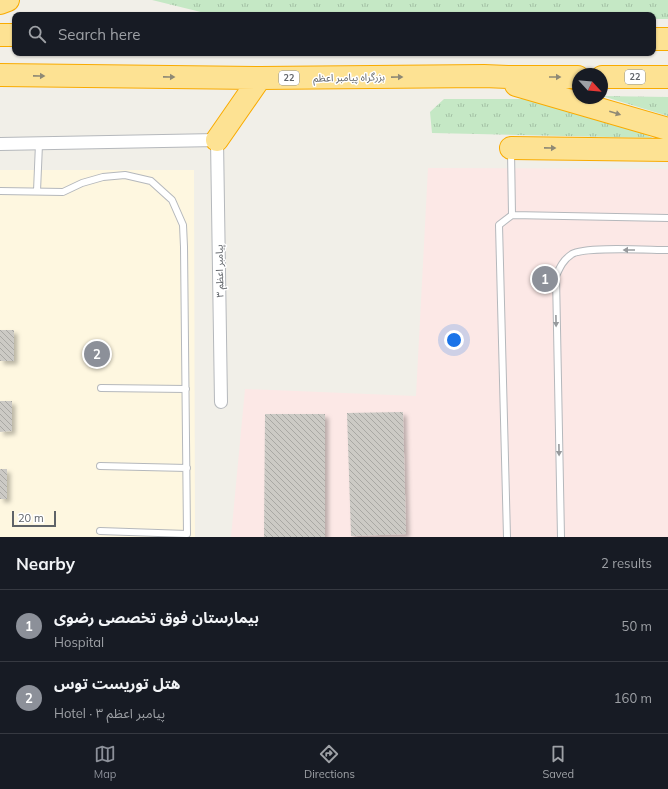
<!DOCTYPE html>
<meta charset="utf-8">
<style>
:root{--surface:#171b24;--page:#242831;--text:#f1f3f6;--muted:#9ea1a6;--line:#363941;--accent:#8c9099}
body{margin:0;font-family:Mulish,"Noto Sans Arabic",sans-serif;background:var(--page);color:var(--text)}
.compass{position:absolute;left:572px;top:68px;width:36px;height:36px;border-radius:50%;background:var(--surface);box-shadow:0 1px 3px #0004;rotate:116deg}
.scale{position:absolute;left:12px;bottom:10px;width:44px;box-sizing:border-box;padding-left:4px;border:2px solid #5f6368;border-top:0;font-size:11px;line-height:14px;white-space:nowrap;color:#5f6368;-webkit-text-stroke:3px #fff;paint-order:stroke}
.you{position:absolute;left:454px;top:340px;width:14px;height:14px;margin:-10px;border:3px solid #fff;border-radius:50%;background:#1a73e8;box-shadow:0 0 0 6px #1a73e833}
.badge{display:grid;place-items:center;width:26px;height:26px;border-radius:50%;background:var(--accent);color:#fff;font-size:13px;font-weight:700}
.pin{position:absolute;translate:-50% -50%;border:2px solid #fff;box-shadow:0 1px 4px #0006}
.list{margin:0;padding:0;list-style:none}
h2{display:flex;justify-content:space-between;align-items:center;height:52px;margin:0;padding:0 16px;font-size:17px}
h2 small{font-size:13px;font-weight:400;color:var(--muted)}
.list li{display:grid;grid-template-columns:26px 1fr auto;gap:12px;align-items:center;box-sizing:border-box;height:72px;padding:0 16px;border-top:1px solid var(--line)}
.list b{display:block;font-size:15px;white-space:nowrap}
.list p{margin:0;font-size:13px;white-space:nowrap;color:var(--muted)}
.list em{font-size:13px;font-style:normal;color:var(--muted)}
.icon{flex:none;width:22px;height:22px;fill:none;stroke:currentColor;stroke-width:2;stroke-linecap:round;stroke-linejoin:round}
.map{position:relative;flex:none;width:668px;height:537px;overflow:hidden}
.search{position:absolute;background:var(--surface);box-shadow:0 1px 3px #0004;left:12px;right:12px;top:12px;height:44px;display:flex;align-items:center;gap:10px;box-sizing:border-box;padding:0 14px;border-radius:8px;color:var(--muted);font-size:15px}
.sheet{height:196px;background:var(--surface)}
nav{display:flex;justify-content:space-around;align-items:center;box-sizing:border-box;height:56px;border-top:1px solid var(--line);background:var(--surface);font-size:11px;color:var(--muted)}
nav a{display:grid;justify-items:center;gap:2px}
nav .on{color:var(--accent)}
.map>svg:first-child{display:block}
.commercial{fill:#fef7e0}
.medical{fill:#fce8e6}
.grass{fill:url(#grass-tufts)}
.building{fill:url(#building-back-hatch);filter:url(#shadow)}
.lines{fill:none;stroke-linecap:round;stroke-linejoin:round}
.lane-casing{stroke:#b5b8bc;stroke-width:8}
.street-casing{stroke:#b5b8bc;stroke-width:14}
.highway-casing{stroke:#f9ab00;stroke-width:24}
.lane{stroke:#fff;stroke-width:6}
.street{stroke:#fff;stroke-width:12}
.highway{stroke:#fde293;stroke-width:22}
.oneway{fill:#8e8975}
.oneway2{fill:#979a9d}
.labels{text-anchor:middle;stroke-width:3;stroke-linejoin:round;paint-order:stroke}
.shield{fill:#fff;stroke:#8f9295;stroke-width:1}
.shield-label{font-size:9px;font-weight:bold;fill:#5f6368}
.street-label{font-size:10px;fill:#5f6368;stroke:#fff}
</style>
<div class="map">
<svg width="668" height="537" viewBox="0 0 668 537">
<defs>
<pattern id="grass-tufts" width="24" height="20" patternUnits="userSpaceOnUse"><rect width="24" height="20" fill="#c5e8c5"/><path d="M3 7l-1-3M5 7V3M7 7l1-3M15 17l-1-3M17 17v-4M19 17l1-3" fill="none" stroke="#a3c0a4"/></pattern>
<pattern id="building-back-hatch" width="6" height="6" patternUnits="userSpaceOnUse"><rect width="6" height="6" fill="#cccac5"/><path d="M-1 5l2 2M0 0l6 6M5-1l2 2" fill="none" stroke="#a9a8a4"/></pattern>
<filter id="shadow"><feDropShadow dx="3.5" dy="3.5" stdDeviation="2" flood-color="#0004"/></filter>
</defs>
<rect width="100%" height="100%" fill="#f1efe8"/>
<path class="commercial" d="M0 170H194L195 537H0Z"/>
<path class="medical" d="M428 168 668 169V537H231L245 389 416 396Z"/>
<path class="grass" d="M152 0H668V19H653V15H213Z
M602 96 668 97V116Z
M444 99H541L604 117 653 138 432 133 430 112Z"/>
<path class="building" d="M0 330H14V361H0Z
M0 401H12V431L0 432Z
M403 412 406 534 351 536 347 413Z
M265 414H325V537H264Z
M0 469H7V499H0Z"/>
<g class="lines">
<defs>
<path id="lane" d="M511 151 512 215
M0 191 63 192 82 183 103 177 125 175 151 181 172 200 183 225 184 247 187 534 100 531
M37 191 39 144
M101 388 186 389
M100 466 187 468
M507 537 499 225 512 215 668 218
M561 537 556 276C560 267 563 260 572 254 585 246 649 250 668 250"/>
<path id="street" d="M0 144 217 140 221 402"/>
<path id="highway" d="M0 3 8 0
M0 35H15
M653 39H668
M0 75 260 78 484 76 508 77H578
M602 77H668
M516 85 668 129
M217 140 260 78
M511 148 668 150"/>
</defs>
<use href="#lane" class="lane-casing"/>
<use href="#street" class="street-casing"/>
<use href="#highway" class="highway-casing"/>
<use href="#lane" class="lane"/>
<use href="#street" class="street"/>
<use href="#highway" class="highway"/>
</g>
<defs><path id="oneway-solid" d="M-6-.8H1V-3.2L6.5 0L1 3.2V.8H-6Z"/></defs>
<g class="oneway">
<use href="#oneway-solid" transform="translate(39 76) rotate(1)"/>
<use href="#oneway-solid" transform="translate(169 77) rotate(1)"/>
<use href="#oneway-solid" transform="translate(397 77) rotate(-1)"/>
<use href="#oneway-solid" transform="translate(555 77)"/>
<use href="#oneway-solid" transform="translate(615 113) rotate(17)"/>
<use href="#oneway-solid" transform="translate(550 148) rotate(1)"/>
</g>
<g class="oneway2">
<use href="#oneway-solid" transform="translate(629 250) rotate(-180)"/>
<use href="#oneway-solid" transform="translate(556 321) rotate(89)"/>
<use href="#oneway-solid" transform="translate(559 450) rotate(89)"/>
</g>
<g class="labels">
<g class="shield">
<rect x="625" y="70" width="20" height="14" rx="3"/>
<rect x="279" y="71" width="20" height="14" rx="3"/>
</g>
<g class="shield-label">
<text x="635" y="80">22</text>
<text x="289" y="81">22</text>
</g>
<g class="street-label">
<text transform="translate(349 77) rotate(-1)" y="4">بزرگراه پیامبر اعظم</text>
<text transform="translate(219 271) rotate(-91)" y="4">پیامبر اعظم ۳</text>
</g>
</g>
</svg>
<svg class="compass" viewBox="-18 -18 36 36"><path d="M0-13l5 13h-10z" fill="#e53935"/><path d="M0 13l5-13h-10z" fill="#9ea1a6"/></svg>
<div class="scale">20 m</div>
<div class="you"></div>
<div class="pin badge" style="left:545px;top:279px">1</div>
<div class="pin badge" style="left:97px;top:354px">2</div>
<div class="search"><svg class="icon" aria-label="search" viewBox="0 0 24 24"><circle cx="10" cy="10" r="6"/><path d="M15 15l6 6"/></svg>Search here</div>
</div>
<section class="sheet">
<h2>Nearby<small>2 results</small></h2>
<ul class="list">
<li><span class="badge">1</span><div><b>بیمارستان فوق تخصصی رضوی</b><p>Hospital</p></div><em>50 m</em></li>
<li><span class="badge">2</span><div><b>هتل توریست توس</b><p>Hotel · پیامبر اعظم ۳</p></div><em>160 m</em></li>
</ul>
</section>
<nav>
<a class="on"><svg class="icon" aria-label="map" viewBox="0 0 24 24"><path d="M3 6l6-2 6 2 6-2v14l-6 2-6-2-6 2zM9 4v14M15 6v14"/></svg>Map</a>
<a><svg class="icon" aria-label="directions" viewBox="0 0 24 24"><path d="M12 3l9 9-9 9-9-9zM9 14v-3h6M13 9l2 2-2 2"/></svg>Directions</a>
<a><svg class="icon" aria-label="saved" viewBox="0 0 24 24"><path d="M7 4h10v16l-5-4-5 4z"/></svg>Saved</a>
</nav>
